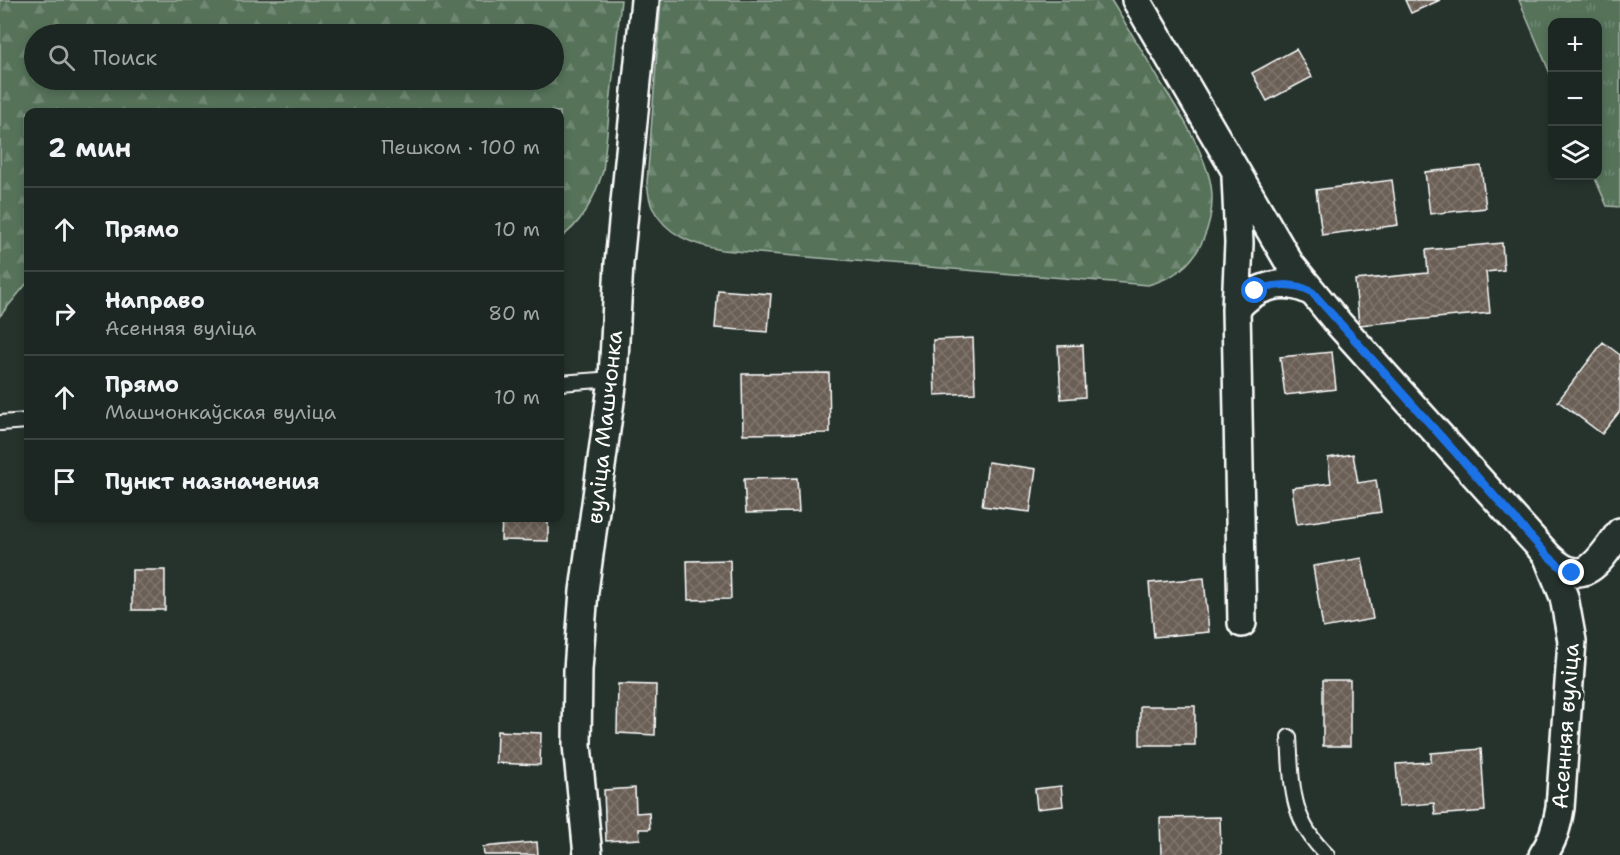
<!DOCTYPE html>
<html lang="ru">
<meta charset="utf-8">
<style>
:root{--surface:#1c2622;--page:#29322f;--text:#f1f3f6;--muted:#a0a5a5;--line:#3a4340}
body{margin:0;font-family:"Shantell Sans",sans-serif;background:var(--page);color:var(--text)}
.controls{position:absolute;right:18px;top:18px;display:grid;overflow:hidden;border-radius:12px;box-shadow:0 3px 9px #0003}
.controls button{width:54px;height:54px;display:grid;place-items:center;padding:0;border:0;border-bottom:2px solid var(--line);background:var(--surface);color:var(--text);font:30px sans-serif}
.stop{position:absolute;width:18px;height:18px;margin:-14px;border:4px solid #1a73e8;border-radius:50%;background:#fff}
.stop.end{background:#1a73e8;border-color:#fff;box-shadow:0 2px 6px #0008}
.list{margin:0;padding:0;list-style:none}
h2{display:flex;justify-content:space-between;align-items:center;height:78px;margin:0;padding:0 24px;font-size:26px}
h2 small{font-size:20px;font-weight:400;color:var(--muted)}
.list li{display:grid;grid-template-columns:39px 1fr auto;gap:18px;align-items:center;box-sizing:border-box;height:84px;padding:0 24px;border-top:2px solid var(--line)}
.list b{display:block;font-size:22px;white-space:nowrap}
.list p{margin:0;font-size:20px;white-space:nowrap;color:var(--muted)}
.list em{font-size:20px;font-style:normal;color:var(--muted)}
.icon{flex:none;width:33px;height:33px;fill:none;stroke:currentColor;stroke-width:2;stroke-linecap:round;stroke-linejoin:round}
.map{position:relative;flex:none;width:1620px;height:855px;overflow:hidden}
.search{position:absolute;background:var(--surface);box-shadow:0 3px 9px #0003;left:24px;top:24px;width:540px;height:66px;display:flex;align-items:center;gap:15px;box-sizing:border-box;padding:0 21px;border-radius:33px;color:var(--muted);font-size:22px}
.panel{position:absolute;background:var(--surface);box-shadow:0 3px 9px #0003;left:24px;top:108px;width:540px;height:414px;border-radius:12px}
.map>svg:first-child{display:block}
.grass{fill:url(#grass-tufts);stroke:#aab9ac;stroke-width:1.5}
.forest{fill:url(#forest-firs);stroke:#aab9ac;stroke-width:1.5;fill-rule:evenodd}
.building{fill:url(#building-cross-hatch);stroke:#fff;stroke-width:1.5}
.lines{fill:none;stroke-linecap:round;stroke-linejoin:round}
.lane-casing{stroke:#fff;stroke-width:18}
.street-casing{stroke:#fff;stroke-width:32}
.lane{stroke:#26332d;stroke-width:14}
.street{stroke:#26332d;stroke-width:27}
.route{stroke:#1a73e8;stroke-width:8}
.labels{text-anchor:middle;stroke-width:6;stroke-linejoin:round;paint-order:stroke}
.street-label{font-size:22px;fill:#fff;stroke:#26332d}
</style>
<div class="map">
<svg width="1620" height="855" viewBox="0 0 1620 855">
<defs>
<pattern id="grass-tufts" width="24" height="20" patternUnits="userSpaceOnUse" patternTransform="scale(1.5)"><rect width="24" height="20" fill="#56735a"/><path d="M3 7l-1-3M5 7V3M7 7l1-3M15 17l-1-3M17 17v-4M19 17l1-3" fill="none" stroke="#6f8873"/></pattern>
<pattern id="forest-firs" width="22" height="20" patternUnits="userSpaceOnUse" patternTransform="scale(1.5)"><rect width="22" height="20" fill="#56735a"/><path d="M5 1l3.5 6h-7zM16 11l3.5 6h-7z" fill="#6f8873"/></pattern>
<pattern id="building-cross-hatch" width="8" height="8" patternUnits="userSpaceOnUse" patternTransform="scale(1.5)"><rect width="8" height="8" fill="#695e54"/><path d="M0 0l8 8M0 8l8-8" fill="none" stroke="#80766e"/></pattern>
</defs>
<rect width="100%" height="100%" fill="#26332d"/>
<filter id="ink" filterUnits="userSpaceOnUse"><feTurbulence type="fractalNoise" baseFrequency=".0167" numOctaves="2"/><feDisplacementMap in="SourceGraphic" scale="12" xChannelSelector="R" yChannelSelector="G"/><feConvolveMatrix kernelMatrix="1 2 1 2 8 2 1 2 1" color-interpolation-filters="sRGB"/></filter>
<g filter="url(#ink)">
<path class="grass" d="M1519 0H1620V207L1607 206 1594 176H1598V22H1552V78Z"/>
<path class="forest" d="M0 0H621L603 171C595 197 583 223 560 238V112H28V282L0 316ZM554 34V80H34V34Z
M661 0H1111C1128 28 1145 55 1161 83 1179 111 1198 141 1208 173 1215 195 1212 219 1203 240 1192 265 1174 278 1148 285L722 250C693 245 666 235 652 207 649 200 648 191 647 183Z"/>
<path class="building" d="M1405 0H1440L1411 13Z
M1296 49 1312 77 1267 101 1252 73Z
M1481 166 1486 208 1430 214 1425 172Z
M1392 180 1398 225 1322 235 1316 190Z
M1502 243 1504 270 1486 272 1490 313 1359 325 1355 280 1428 273 1426 250Z
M718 290 771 294 768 332 715 328Z
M973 338 975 393 935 395 933 340Z
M1603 342 1620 355V411L1602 434 1558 401Z
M1083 345 1085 397 1061 399 1058 346Z
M1332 352 1336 389 1285 395 1280 357Z
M829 373 830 433 743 434 742 374Z
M1353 454 1358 483 1376 480 1381 512 1297 524 1292 488 1331 483 1328 458Z
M988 462 1036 469 1030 512 982 506Z
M797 478 799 512 746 513 744 479Z
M502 518H548V541L501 540Z
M1362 558 1373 619 1323 628 1313 566Z
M730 560 731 599 688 600 687 561Z
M132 570H165V610H132Z
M1204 578 1209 632 1154 637 1149 583Z
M1323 680H1350V746H1323Z
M618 684 656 685 655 735 617 733Z
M1140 706H1195V745H1140Z
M497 731 541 733 540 765 496 763Z
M1481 749 1485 811 1435 815 1434 803 1399 806 1396 764 1431 762V753Z
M1061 786 1063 806 1037 809 1035 789Z
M635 788 636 813 649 812 650 829H639L640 839 606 841 604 790Z
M1220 817 1221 855H1161L1160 818Z
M537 842 538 855H484L483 847Z"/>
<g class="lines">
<defs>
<path id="lane" d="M560 383 613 379
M0 423 28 421
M1289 737C1292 784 1290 820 1327 855"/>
<path id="street" d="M1136 0 1290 264 1339 324 1547 555 1564 597 1572 641 1560 808C1557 826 1553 841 1543 855
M1236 177 1239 243 1236 309 1242 623
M1236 309C1255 286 1284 277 1312 292
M1547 555C1584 592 1598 562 1620 532
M588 855 577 745 578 670 584 591 613 379 619 263 645 0"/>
</defs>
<use href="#lane" class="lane-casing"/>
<use href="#street" class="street-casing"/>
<use href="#lane" class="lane"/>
<use href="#street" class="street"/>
</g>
</g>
<g class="lines" filter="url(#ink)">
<path class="route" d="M1255 291C1275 284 1293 282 1312 292L1547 555 1564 570 1572 573"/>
</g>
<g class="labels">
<g class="street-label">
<text transform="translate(604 427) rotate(-84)" y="8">вуліца Машчонка</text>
<text transform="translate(1565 726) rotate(-86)" y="8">Асенняя вуліца</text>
</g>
</g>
</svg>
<div class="controls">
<button>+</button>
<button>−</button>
<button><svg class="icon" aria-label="layers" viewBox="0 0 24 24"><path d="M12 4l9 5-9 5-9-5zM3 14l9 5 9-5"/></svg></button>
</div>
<div class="stop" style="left:1255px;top:291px"></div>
<div class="stop end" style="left:1572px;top:573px"></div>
<div class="search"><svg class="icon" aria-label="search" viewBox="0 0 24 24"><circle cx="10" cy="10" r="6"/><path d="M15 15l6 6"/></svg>Поиск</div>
<section class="panel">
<h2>2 мин<small>Пешком · 100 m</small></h2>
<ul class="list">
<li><svg class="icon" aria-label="ahead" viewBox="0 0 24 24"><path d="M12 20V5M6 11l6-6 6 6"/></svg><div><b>Прямо</b></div><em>10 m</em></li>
<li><svg class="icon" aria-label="right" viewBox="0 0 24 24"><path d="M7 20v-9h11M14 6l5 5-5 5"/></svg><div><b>Направо</b><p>Асенняя вуліца</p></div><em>80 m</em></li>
<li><svg class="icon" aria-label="ahead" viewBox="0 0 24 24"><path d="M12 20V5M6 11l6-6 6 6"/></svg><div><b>Прямо</b><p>Машчонкаўская вуліца</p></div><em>10 m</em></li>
<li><svg class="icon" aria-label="arrive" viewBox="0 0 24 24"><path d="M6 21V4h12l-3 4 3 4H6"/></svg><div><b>Пункт назначения</b></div></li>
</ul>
</section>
</div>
